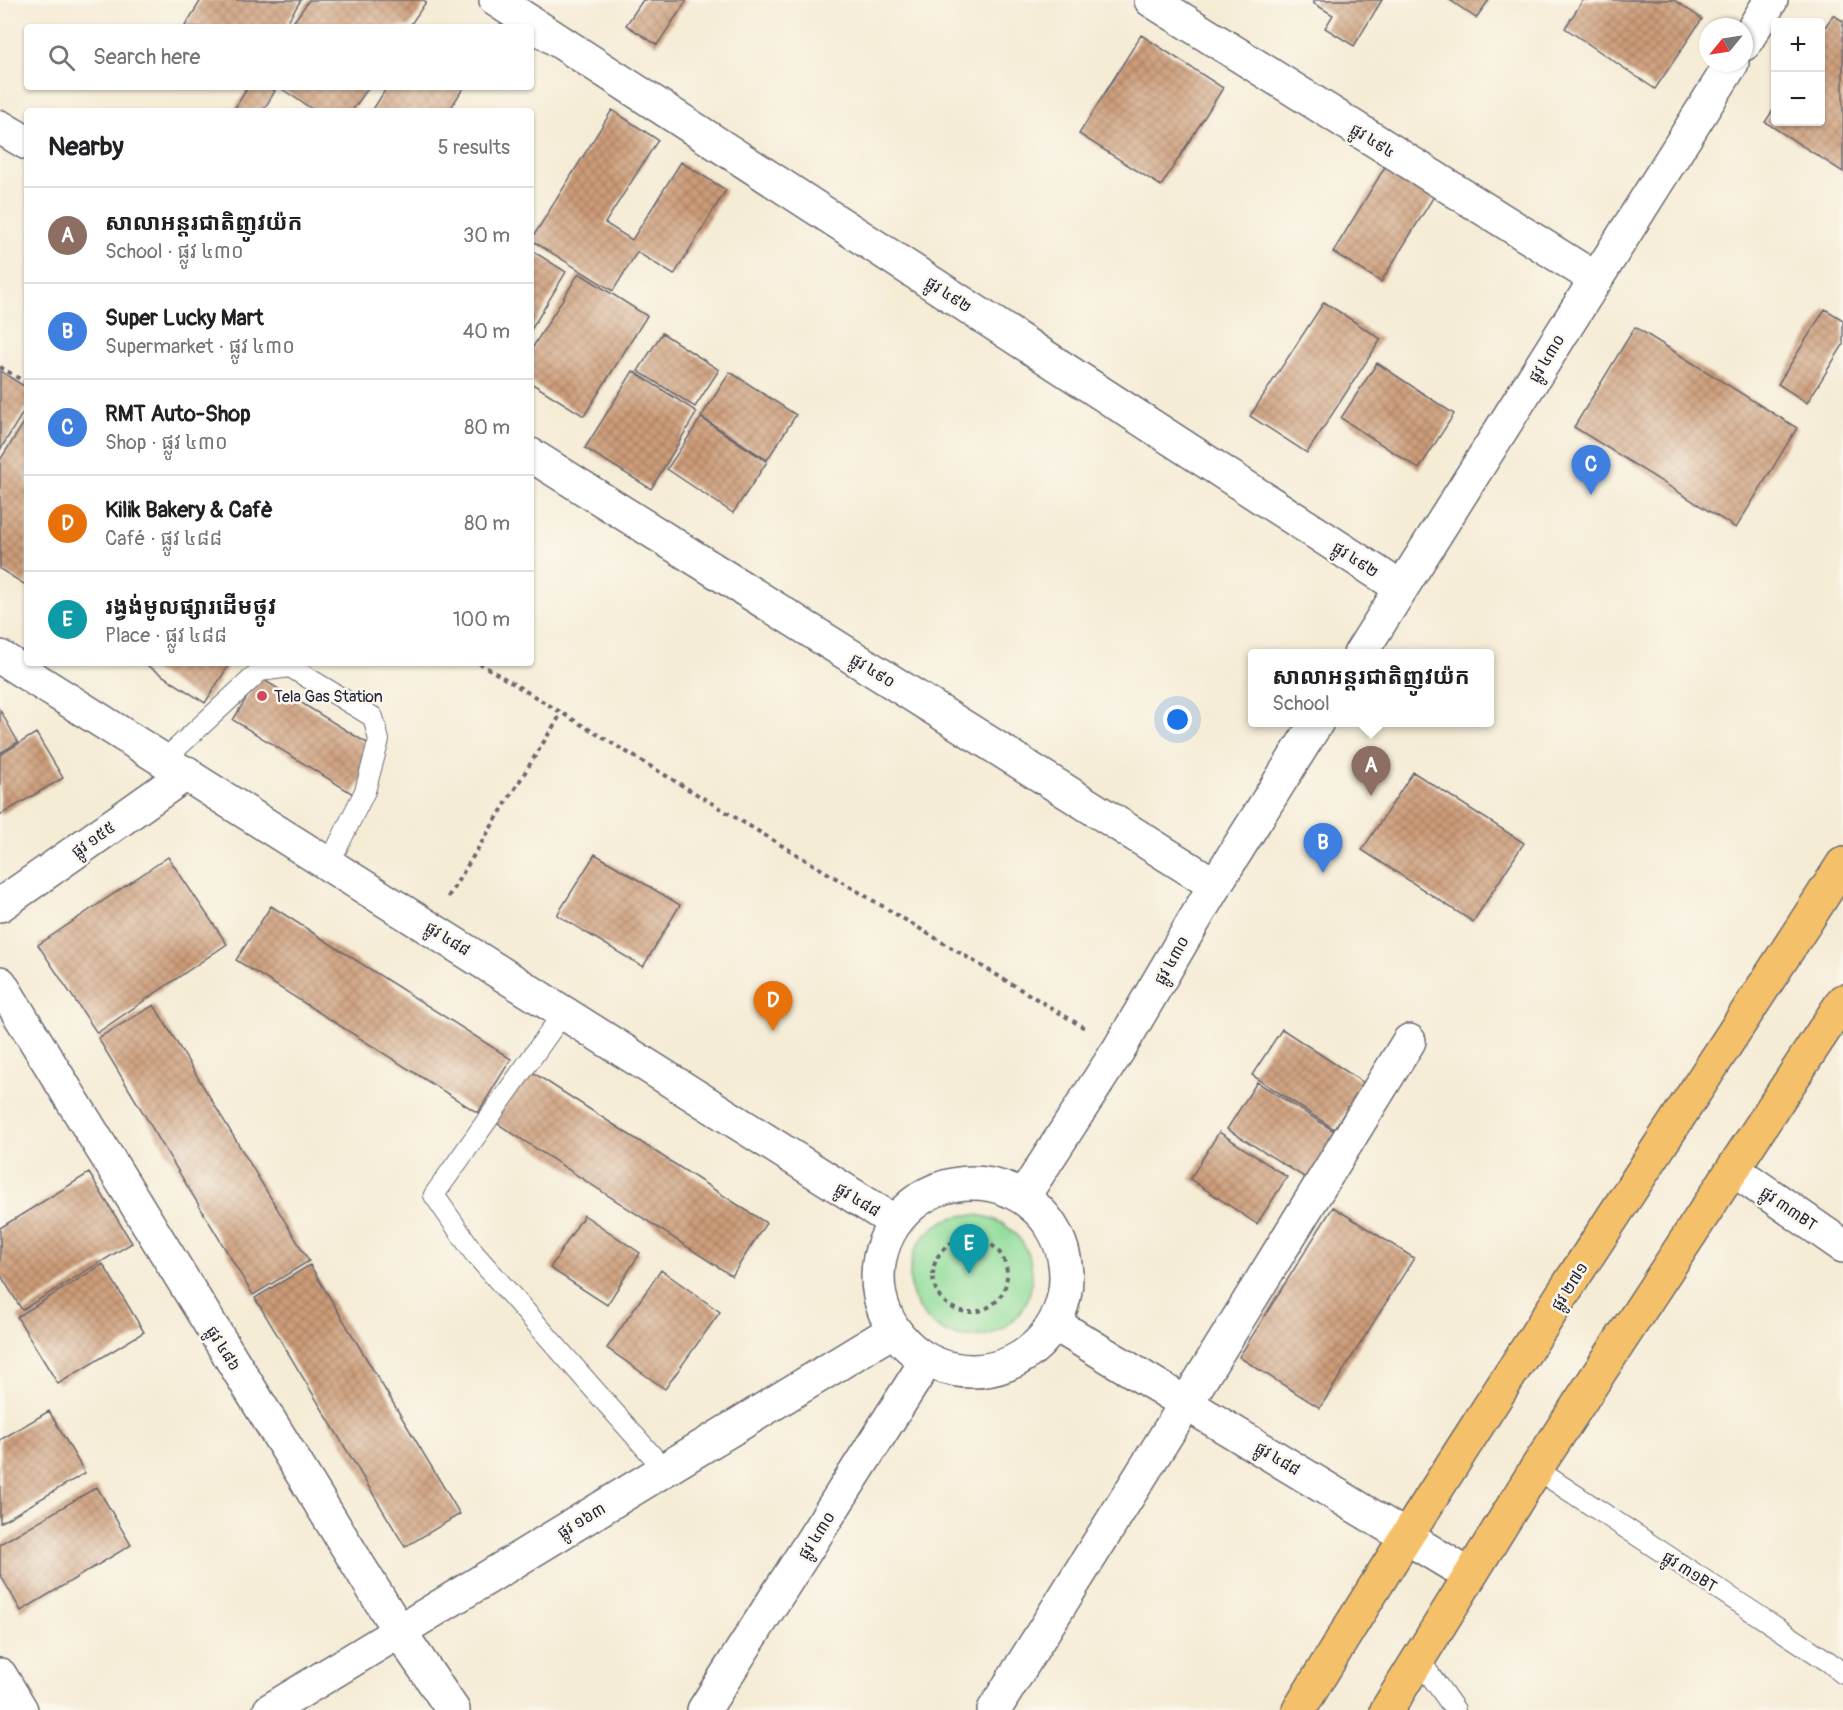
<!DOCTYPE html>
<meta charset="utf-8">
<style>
:root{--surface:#fff;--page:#f6f6f6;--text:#202124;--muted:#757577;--line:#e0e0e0;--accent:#d1495b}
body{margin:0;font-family:Pangolin,"Noto Sans Khmer",sans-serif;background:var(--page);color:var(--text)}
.controls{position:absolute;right:18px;top:18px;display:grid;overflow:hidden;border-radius:6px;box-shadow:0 2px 4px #0004}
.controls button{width:54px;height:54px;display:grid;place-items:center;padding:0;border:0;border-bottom:2px solid var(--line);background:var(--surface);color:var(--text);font:30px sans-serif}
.compass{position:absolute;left:1699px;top:18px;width:54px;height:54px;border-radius:50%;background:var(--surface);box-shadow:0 2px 4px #0004;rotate:240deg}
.you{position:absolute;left:1178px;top:720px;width:21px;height:21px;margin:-15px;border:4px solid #fff;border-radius:50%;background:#1a73e8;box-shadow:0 0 0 9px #1a73e833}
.badge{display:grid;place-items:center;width:39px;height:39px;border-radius:50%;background:var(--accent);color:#fff;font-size:20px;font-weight:700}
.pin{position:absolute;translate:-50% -50px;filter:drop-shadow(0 2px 3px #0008)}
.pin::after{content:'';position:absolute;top:32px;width:21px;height:18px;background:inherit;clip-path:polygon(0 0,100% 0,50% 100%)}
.popup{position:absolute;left:1248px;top:649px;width:246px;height:78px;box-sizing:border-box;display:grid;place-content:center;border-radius:6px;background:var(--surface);filter:drop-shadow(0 2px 4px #0005);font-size:20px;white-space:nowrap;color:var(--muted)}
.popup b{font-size:22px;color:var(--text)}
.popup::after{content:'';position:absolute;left:50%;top:100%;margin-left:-12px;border:12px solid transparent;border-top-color:var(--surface)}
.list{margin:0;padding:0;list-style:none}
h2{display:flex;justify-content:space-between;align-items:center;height:78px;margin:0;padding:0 24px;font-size:26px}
h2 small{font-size:20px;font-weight:400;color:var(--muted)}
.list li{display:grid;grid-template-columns:39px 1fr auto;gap:18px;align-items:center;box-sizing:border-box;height:96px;padding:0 24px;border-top:2px solid var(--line)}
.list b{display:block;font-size:22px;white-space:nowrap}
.list p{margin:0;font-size:20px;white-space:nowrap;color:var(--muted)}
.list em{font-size:20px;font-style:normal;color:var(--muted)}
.icon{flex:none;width:33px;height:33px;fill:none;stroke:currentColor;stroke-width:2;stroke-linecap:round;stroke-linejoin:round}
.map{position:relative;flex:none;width:1843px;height:1710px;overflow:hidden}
.search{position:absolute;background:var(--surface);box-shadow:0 2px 4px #0004;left:24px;top:24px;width:510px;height:66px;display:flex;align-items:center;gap:15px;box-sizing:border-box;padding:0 21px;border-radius:6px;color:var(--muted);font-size:22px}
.panel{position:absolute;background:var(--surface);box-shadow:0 2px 4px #0004;left:24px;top:108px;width:510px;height:558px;border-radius:6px}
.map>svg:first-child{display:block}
.green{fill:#8edc99;stroke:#587f6a;stroke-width:1.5}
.building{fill:url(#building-cross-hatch)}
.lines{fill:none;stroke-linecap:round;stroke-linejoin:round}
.service-casing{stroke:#6c6971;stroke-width:22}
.minor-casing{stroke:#6c6971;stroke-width:36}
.tertiary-casing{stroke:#6c6971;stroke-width:36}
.primary-casing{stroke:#6c6971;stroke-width:36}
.path{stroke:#6c6971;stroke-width:4;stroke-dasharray:4.5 4.5;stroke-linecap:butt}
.service{stroke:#fff;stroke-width:20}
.minor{stroke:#fff;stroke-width:33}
.tertiary{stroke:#fff;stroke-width:33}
.primary{stroke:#f4c16a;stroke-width:33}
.poi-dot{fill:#d1495b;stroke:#fbf7ec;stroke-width:2}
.labels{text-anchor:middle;stroke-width:5;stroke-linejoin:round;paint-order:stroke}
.street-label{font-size:16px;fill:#22223b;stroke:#fbf7ec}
.poi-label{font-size:16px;fill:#22223b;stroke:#fbf7ec;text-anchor:start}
</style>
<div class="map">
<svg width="1843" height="1710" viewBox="0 0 1843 1710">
<defs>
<pattern id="building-cross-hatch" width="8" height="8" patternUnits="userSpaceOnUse" patternTransform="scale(1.5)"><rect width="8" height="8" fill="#cd9c78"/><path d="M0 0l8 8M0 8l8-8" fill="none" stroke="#a67f64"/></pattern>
</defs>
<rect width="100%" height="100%" fill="#fbf7ec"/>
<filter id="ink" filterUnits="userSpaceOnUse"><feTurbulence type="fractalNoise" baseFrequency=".0167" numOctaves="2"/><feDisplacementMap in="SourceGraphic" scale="12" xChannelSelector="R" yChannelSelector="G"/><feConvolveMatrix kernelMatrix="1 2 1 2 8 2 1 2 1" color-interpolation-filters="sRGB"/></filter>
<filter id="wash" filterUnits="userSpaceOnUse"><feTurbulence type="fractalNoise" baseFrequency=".008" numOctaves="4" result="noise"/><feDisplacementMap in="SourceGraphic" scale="24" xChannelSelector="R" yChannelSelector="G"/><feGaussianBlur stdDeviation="1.35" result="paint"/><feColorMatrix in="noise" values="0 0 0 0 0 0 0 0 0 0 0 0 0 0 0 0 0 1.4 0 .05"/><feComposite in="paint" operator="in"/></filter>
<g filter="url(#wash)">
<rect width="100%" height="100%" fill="#f5ecd6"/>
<path class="green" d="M910 1276a61 61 0 1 1 122 0a61 61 0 1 1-122 0Z"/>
<g id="blocks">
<path class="building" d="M201 0H301L284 27H187L185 26Z
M309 0H423L426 2 409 27H290Z
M643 0H687L657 45 626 25Z
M1315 0H1382L1354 46 1325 28 1333 15 1313 3Z
M1450 0H1489L1476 18Z
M1583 0H1674L1702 19 1655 89 1565 28Z
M1833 15 1843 21V172L1765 122 1776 106V122H1820V35Z
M1141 35 1223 88 1161 186 1079 134Z
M248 87H269L275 91 263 111H233Z
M279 87H369L352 111H315Z
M387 87H464L449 111H372Z
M612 110 658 140 605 223 632 240 681 162 726 190 674 275 637 252 613 291 531 240Z
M1388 162 1436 193 1381 282 1333 252Z
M531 250 566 272 531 330Z
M579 273 647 316 584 416 531 383V350Z
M1324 302 1381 339 1307 453 1250 416Z
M1825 309 1843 320V345L1807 403 1778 384Z
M1635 327 1797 428 1736 528 1574 427Z
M662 333 719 370 695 407 638 371Z
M1377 363 1454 414 1419 469 1341 418Z
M0 371 27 388V406L0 450Z
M633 371 697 412 651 489 585 448Z
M730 372 796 415 767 460 701 417Z
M27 418V586L0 569V460Z
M701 418 767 462 733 513 667 469Z
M143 663H230L205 703Z
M259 677 380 751 353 794 233 720Z
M0 710 18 742 0 753Z
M36 733 63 778 0 815V755Z
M1413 772 1524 843 1473 922 1362 850Z
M595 854 680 905 643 967 557 915Z
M168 857 227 944 97 1033 38 945Z
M271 906 511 1059 478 1113 236 960Z
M154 1005 309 1261 253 1295 98 1038Z
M1282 1029 1364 1083 1334 1129 1252 1075Z
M529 1070 766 1223 732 1276 495 1122Z
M1257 1082 1339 1134 1309 1180 1227 1129Z
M1219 1132 1287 1177 1257 1224 1190 1179Z
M89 1173 132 1243 22 1310 0 1274V1228Z
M1333 1207 1414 1258 1320 1408 1239 1357Z
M584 1215 640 1253 607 1305 550 1268Z
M103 1264 144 1332 58 1384 17 1317Z
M310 1265 460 1514 405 1547 255 1298Z
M661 1270 720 1312 665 1389 607 1348Z
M49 1411 85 1473 0 1523V1440Z
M97 1487 131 1545 21 1611 0 1574V1544Z"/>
</g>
</g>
<g filter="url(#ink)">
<use href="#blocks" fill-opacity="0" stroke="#6c6971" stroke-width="1.5"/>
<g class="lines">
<defs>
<path id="service" d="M165 759 260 671 290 667 373 717 379 740 365 791 329 864
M564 1012 434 1195 474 1253 664 1469
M1536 1469 1829 1662 1843 1674
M1418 1658 1455 1710"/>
<path id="minor" d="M496 0 1401 588
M1151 0 1596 279
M0 127 27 143
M531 455 1215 885
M0 905 187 773
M0 983 399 1631 453 1710
M0 1675 21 1710
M994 1710 1187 1402 1409 1041"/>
<path id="tertiary" d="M1744 44 1771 0
M1360 654 1732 63
M0 657 895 1222
M1734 1170 1843 1246
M878 1277a94 94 0 1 1 188 0a94 94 0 1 1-188 0Z
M1023 1197 1119 1049 1215 885 1317 722
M1055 1324 1469 1575
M270 1710 894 1330
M704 1710 927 1360"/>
<path id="primary" d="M1299 1710C1473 1423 1662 1146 1843 864
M1387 1710 1536 1469 1843 1001"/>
</defs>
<use href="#service" class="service-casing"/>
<use href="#minor" class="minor-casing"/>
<use href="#tertiary" class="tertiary-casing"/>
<use href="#primary" class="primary-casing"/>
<path class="path" d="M0 367 27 383
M479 663 1088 1030
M448 897 561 714
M933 1275a37 37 0 1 1 74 0a37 37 0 1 1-74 0Z"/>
<use href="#service" class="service"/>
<use href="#minor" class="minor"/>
<use href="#tertiary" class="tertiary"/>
<use href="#primary" class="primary"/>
</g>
</g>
<circle class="poi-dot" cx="262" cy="696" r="6"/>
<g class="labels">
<g class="street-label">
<text transform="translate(1373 140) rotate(32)" y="6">ផ្លូវ ៤៩៤</text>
<text transform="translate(949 294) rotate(33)" y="6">ផ្លូវ ៤៩២</text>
<text transform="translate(1546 358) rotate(-58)" y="6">ផ្លូវ ៤៣០</text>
<text transform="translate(1356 559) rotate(33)" y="6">ផ្លូវ ៤៩២</text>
<text transform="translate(873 670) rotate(32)" y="6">ផ្លូវ ៤៩០</text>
<text transform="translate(93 839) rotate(-35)" y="6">ផ្លូវ ១៥៥</text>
<text transform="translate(448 938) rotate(32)" y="6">ផ្លូវ ៤៨៨</text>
<text transform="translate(1171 960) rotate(-60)" y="6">ផ្លូវ ៤៣០</text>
<text transform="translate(858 1199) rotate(32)" y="6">ផ្លូវ ៤៨៨</text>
<text transform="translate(1789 1208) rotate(35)" y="6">ផ្លូវ ៣៣BT</text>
<text transform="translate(1569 1286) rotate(-57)" y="6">ផ្លូវ ២៧១</text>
<text transform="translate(224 1348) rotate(58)" y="6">ផ្លូវ ៤៨៦</text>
<text transform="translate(1278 1458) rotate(31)" y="6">ផ្លូវ ៤៨៨</text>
<text transform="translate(581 1520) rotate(-31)" y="6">ផ្លូវ ១៦៣</text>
<text transform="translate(816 1535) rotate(-57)" y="6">ផ្លូវ ៤៣០</text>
<text transform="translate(1690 1571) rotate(33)" y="6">ផ្លូវ ៣១BT</text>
</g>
<g class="poi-label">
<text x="274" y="702">Tela Gas Station</text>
</g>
</g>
</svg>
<div class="controls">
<button>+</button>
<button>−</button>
</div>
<svg class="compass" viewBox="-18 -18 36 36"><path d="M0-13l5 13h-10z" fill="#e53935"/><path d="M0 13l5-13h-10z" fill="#757577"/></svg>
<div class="you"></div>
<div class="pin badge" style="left:1371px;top:796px;background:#8d6e63">A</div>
<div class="popup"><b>សាលាអន្តរជាតិញូវយ៉ក</b>School</div>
<div class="pin badge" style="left:1323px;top:873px;background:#3f7fe0">B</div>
<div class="pin badge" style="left:1591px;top:495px;background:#3f7fe0">C</div>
<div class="pin badge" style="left:773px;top:1031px;background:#e8710a">D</div>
<div class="pin badge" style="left:969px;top:1274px;background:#0f9aa8">E</div>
<div class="search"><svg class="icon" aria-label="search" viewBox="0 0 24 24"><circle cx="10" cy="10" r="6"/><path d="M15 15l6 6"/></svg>Search here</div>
<section class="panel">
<h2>Nearby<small>5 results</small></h2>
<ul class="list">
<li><span class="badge" style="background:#8d6e63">A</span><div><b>សាលាអន្តរជាតិញូវយ៉ក</b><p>School · ផ្លូវ ៤៣០</p></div><em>30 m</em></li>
<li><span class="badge" style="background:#3f7fe0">B</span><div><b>Super Lucky Mart</b><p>Supermarket · ផ្លូវ ៤៣០</p></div><em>40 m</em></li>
<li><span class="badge" style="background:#3f7fe0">C</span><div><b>RMT Auto-Shop</b><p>Shop · ផ្លូវ ៤៣០</p></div><em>80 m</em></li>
<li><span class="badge" style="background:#e8710a">D</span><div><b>Kilik Bakery &amp; Cafè</b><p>Café · ផ្លូវ ៤៨៨</p></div><em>80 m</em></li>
<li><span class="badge" style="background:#0f9aa8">E</span><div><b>រង្វង់មូលផ្សារដើមថ្កូវ</b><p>Place · ផ្លូវ ៤៨៨</p></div><em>100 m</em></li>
</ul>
</section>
</div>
